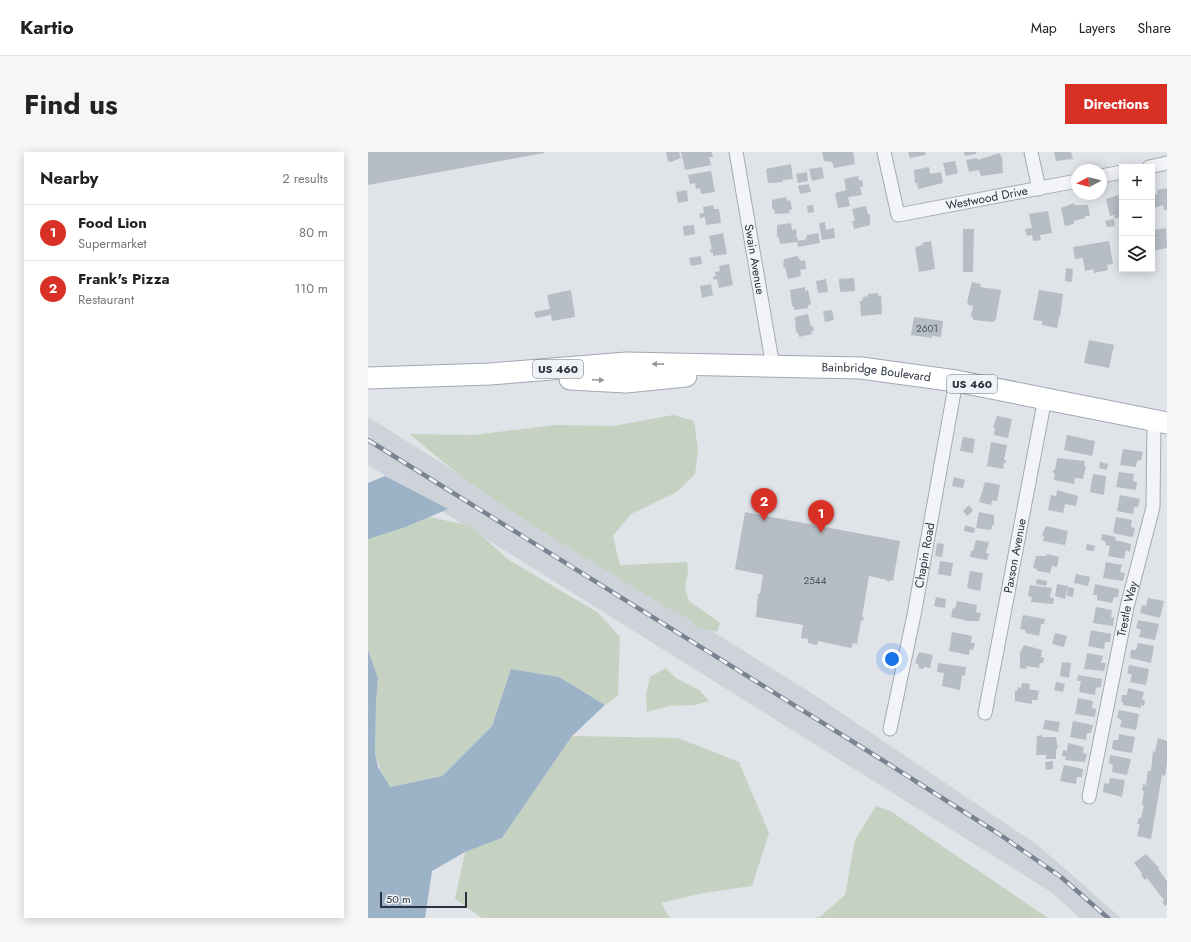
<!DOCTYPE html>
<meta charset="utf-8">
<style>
:root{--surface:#fff;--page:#f6f6f6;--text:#222;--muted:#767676;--line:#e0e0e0;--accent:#d93025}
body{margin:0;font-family:Jost,sans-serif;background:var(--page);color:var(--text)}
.controls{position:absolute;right:12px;top:12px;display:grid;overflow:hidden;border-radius:0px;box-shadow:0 2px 10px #0003}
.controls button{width:36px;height:36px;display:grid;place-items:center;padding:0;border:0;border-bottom:1px solid var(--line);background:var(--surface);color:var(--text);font:20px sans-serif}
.compass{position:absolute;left:703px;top:12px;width:36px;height:36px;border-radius:50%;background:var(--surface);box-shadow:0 2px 10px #0003;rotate:263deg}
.scale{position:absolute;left:12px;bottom:10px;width:87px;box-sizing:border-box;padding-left:4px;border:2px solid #29323f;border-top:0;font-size:11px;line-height:14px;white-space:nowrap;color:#29323f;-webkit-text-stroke:3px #eff2f6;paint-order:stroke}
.you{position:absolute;left:524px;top:507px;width:14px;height:14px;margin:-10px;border:3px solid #fff;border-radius:50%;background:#1a73e8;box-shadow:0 0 0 6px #1a73e833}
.badge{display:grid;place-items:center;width:26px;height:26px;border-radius:50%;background:var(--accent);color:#fff;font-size:13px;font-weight:700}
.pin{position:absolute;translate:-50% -33px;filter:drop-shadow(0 1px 2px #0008)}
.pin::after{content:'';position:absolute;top:21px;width:14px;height:12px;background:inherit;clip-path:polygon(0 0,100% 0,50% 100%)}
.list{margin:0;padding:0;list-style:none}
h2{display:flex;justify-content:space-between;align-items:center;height:52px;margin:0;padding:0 16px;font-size:17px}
h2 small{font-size:13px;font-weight:400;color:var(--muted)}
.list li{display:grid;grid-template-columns:26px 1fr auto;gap:12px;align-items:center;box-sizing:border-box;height:56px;padding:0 16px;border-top:1px solid var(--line)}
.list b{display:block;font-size:15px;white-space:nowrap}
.list p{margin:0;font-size:13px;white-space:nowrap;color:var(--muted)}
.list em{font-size:13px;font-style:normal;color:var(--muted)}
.icon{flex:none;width:22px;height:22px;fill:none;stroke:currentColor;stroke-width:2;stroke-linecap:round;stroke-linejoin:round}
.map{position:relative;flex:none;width:799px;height:766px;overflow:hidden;border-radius:0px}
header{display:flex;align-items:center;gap:24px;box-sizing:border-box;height:56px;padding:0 20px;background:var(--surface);border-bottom:1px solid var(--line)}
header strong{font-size:19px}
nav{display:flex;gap:22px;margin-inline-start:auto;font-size:14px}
.intro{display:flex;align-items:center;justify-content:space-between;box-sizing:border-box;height:96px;padding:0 24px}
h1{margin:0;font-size:28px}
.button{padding:10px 18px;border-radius:0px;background:var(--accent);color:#fff;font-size:14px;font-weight:700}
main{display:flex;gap:24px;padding:0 24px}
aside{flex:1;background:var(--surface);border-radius:0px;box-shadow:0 2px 10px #0003}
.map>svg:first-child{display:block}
.built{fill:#ced3da}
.green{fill:#c6d2c1}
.water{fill:#9cb2c7}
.building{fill:#b7bdc5}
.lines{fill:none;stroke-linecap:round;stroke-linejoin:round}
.street-casing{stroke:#a5aab2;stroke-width:15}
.primary-casing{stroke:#a0a8b4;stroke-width:23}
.street{stroke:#f2f4f7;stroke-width:13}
.primary{stroke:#fff;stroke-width:21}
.rail-casing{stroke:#7a8391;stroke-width:4.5}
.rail{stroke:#eff2f6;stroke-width:3;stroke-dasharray:9;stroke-linecap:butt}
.oneway{fill:#94989f}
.labels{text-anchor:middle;stroke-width:3.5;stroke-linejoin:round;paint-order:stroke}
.number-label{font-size:10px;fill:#4c5560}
.shield{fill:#eff2f6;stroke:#646c76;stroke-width:1}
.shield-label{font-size:11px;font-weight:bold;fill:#29323f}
.street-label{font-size:12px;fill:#29323f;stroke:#eff2f6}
</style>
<header>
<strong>Kartio</strong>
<nav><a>Map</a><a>Layers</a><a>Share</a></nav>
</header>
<div class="intro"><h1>Find us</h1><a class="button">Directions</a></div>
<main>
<aside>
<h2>Nearby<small>2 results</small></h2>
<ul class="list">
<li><span class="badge">1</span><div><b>Food Lion</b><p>Supermarket</p></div><em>80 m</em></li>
<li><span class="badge">2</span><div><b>Frank's Pizza</b><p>Restaurant</p></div><em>110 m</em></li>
</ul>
</aside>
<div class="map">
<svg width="799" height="766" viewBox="0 0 799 766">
<rect width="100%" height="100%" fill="#e0e3e8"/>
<path class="built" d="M0 265 448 544 671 694 753 766H712L683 740 0 313Z"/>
<path class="green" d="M305 263 326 269 330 298 327 322 309 340 263 362 245 384 252 413 319 410 320 419 317 436 321 449 352 471 349 480 327 475 319 465 298 455C211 400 119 351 42 282L106 283 188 273 245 274Z
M62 365 103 374 141 408 229 460 252 485 250 544 237 553 191 525 143 517 124 574 74 624 22 635 14 622 7 601 8 551 10 526 0 498V386L38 375Z
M298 516 308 526 331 538 341 549 327 553 301 554 279 560 278 543 282 525Z
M204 584 310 586 371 610 401 681 384 734 335 741 293 751 302 766H114L87 747 97 700 134 686Z
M508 654 524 660 680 766H446L453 764 477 743 487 688Z"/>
<path class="water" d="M17 324 80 357 38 375 0 387V331Z
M0 498 10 526 8 551 7 601 10 615 22 635 74 624 124 574 143 517 191 525 237 553 204 584 134 686 97 700 64 719 57 766H0Z"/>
<path class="building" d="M0 0H176V1L0 33Z
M298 0H311L313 6 303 10 300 9Z
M313 0H344L345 5H341L343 13 317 18Z
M454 0H485L487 12 466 16 464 10 456 9Z
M540 0H557L558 3 542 6Z
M596 0H608V2L597 4Z
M686 0H703L705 7 688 9Z
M631 1 634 5 635 21 613 24 611 18 601 20 598 8 609 6 610 8Z
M587 9 590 21 578 24 575 11Z
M423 12 425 27 415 28V30L400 31 398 17Z
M454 15 456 26 444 29 441 17Z
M561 15 562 22 573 20 575 31 550 37 549 31H547L546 18Z
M343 19 347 40 333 42 332 36 328 37 327 31 322 32 320 23Z
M439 20 440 29 430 31 428 22Z
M490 24 491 29 494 28 495 35H492L494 43 480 45 482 54 470 56 467 41 478 38 476 27Z
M441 32 443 40 432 42 430 34Z
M799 36V58H796L795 53 784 57V43L790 42 789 38Z
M319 38 320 49 310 51 308 40Z
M750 43 751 45 754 44V65L747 67 746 63 742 64 738 47Z
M418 45 419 49 422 48 424 57 421 58 422 61 407 62 406 57H404V48Z
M706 51 707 53H720L722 64H717V66L706 69V72L697 74 693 56Z
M345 53 346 57H351L353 71 338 73 337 65 332 66 331 62 336 61 335 55Z
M445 53 446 60 440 61 439 54Z
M498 54 500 62H502V73L486 77 484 69H487L484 57Z
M680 59 684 81 672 83 673 88 665 89 664 83 659 84 657 77 664 76 661 62Z
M746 67 747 74 739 75 737 69Z
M457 70 458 78 466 76 467 86 454 88 451 71Z
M423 71 424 78 428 77 429 83H427L430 87 429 90 412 92 411 85H409V73Z
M326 73 327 82 316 84 315 74Z
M798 76 799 96 784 99V87L787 86 786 78Z
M595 77H606L605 120H595Z
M355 81 359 102 345 104V101H343L342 97H344L341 84Z
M450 81 452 91 430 95 429 89 440 87H438L439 83Z
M563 89 567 117 551 120 547 95 555 93 554 91Z
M741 89 745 112 739 113 740 118 726 121 725 117 717 119 715 106 707 107 705 95Z
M333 104 334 112 323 114 321 106Z
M429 104 433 109 437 108 438 117 432 118 433 124 420 127 417 115H415L416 107Z
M361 112 365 133 351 136 349 127 346 128 345 125 348 124 347 120 352 119 351 114Z
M698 116 705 117 704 130 697 129Z
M486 126 487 139 472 140 471 127Z
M458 127 460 140 450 141 448 129Z
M604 130 613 132 612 135 633 138 628 167 625 170 606 168 603 164 605 154 601 153 599 150Z
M343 132 345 143 334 146 332 134Z
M437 135V139L440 138 443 152 440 153V156L426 158V154L424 155 422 138Z
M203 138 207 165 184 169 183 163 168 166 166 160 182 157 179 143Z
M671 138 695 142 692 165H691L689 176 674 173V169L665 168Z
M510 141V144L513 143 514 162 493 164 492 149 495 148V145L500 144V142Z
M464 158 466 168 457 170 455 159Z
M440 162 443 175 445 174 446 179H443L444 182 431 185 430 180 428 181 427 165Z
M546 165 575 169 573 185 564 184V186L543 183Z
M721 188 746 193 741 216 716 211Z
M629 264 644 267 640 286 626 283 627 276H625Z
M699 283 727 289 724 304 696 298Z
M595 285 607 287 605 301 592 299Z
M623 290 639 293 636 308H638V311H636L635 317 619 314Z
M755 297 775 300 773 308 769 309 768 315 752 313Z
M689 306 717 309 716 314H718L715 327 707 326 706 332 686 328 687 322 685 321V318H687Z
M732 310 740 312 739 318 731 316Z
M751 320 766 322 765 329 769 330 768 338 748 335Z
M725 322 738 324 736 343 722 340Z
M586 325 597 328 595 336 584 334Z
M617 330 632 333 629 349 624 348 623 353 611 350Z
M689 338 710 344 708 354 697 352 695 361 680 358 683 343 688 344Z
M752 343 772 347 770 355H766L765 362 749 359Z
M601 353 605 359 599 364 595 359Z
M377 360 532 389 525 429 522 428V430L519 429V428L501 424 494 465 496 466 495 469 493 468 489 492 485 491 483 496 450 489 449 493 440 491V487L433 486 435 473 388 465 390 442H392L395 423 367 417Z
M611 360 626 363V373H624L623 378 608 376Z
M748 365 764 368 763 375 767 376 765 384 763 385 745 381Z
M597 373 607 376 606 381 596 379Z
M678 374 700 379 697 393 675 389 676 384 674 383Z
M734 382 748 385 747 388 763 392 762 400 758 398 756 407 740 404 742 394 738 393 737 389 733 388Z
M608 388 621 390 618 401 621 402 619 408 602 405 603 399H605Z
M569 391 576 392 574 405 567 404Z
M719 392 727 394 726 399 718 398Z
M679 402 691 405 689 415 684 414 682 421 669 419V417L665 416 668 404H678Z
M572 409 585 411 583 424 570 422Z
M738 410 754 413 752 420 757 421 755 429 735 426Z
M602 419 615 421 612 439 599 436Z
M708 422 722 425 720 434 706 431Z
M669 427 679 429 678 434 668 432Z
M689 432 700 434 697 447 687 444Z
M727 432 751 437 750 445H746L744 451 729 448V443H725Z
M662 433 684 436 682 445 686 446 685 452 663 450 664 445 660 444Z
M700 435 706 436 705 445 699 444Z
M568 445 578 447 577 456 566 454Z
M780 446 796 449 792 466 772 461 774 453 778 454Z
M589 449 609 453 608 460 613 461 611 469H600L583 465 585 456 587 457Z
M728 455 744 458 743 465 746 466 745 474 725 471Z
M655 463 677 467 676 472H673L671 484 658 481 657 478 652 477Z
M770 468 791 472 787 488 771 485 773 478 768 476Z
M723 478 743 482 742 490H737L736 497 720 494Z
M584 480 604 484 603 491H607L605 498 602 497 601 503 581 499Z
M687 481 699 484 696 495 684 492Z
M770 491 786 494 783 511 762 506 763 498H768Z
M656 493 674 498 673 505 676 506 675 511H672L671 516 659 514 658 517 652 516V501Z
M551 500 565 503 562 516 556 515 555 517 550 516 551 513 547 511Z
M719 501 735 504 733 511H738L736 519 716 517Z
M694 510 703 511 701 526 692 524Z
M570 511 598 515 597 524 594 523 592 538 574 534 576 521 569 520Z
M761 513 781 517 778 533 762 530 764 523 759 521Z
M710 523 734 527 733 535 728 536 727 543 711 540 713 529H709Z
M688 530 697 532 695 540 686 538Z
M654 531 662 532 661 537 671 539 669 548H664V552L647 549V539H649L650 535 653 536Z
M760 536 776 540 774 547 777 548 776 554 773 553V556L755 553V550H753L754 543H759Z
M710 546 725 549 724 556 728 557 727 565 707 562Z
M751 558 771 562 768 578 752 575 754 568 749 566Z
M677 568 692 570 690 580 675 577Z
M705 569 725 573 723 581H719L718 588 702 585Z
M751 582 767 585 764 601 746 598 744 596 745 588H750Z
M674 583V585H688L690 597H688V607H678V603H668L669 584Z
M790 586 799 589V612L797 624 794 623 783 687 769 684 772 672H769L771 666H773L776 653H774L776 639 774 638 775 632 778 633 780 619H783L785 599 787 600Z
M700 591 716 595 715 601 719 602 717 610 697 608 698 605 694 604 695 598 699 599Z
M742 603 763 607 759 623 744 620 745 613 741 611Z
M685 609V617L678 618 677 610Z
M696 613 715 617 714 625H709L708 632 692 629Z
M742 626 757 628 754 645 735 640 736 631 741 632Z
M778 702 791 716 790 717 799 729V753L797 754 794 750 796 748 779 726 777 728 773 723 774 721 766 711Z"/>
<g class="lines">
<defs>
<g id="street">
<path id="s1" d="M368 0 405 215"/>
<path id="s2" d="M516 0 530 63 709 29"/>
<path d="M663 0 671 37"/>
<path d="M781 15 799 11"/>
<path d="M733 24 754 20"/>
<path id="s3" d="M617 561 677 246"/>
<path id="s4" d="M522 577 546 463 588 229"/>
<path id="s5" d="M721 645 759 455 785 355 786 269"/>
</g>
<g id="primary">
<path id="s6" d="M0 226 122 222 259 211 493 216 588 229 799 271"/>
<path d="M202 227 258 230 318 224"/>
</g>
</defs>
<use href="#street" class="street-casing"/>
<use href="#primary" class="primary-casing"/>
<use href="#street" class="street"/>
<use href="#primary" class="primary"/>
<defs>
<path id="rail" d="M0 288 511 606 631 682 693 725 740 766"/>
</defs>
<use href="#rail" class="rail-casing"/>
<use href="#rail" class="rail"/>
</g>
<defs><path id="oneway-solid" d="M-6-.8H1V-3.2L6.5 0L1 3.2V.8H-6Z"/></defs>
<g class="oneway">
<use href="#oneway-solid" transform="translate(290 212) rotate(-179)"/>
<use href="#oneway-solid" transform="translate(230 228) rotate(3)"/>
</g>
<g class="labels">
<g class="number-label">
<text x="559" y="180">2601</text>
<text x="447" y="432">2544</text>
</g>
<g class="shield">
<rect x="165" y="208" width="50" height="18" rx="3"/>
<rect x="579" y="223" width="50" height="18" rx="3"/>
</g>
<g class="shield-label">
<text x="190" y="221">US 460</text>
<text x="604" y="236">US 460</text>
</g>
<g class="street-label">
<text dy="4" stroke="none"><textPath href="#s2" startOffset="155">Westwood Drive</textPath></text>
<text dy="4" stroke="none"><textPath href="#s1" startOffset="109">Swain Avenue</textPath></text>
<text dy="4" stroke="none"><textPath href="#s6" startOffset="509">Bainbridge Boulevard</textPath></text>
<text dy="4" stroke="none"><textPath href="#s4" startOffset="177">Chapin Road</textPath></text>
<text dy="4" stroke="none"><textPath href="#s3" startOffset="160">Paxson Avenue</textPath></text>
<text dy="4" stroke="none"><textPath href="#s5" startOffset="192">Trestle Way</textPath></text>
</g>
</g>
</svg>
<div class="controls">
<button>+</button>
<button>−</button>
<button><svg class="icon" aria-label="layers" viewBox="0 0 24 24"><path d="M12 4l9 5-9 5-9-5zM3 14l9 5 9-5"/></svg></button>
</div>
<svg class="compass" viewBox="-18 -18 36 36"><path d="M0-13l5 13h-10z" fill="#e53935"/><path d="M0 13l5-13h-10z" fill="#767676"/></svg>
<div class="scale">50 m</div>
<div class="you"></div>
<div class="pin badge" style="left:453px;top:381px">1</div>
<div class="pin badge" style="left:396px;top:369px">2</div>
</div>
</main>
